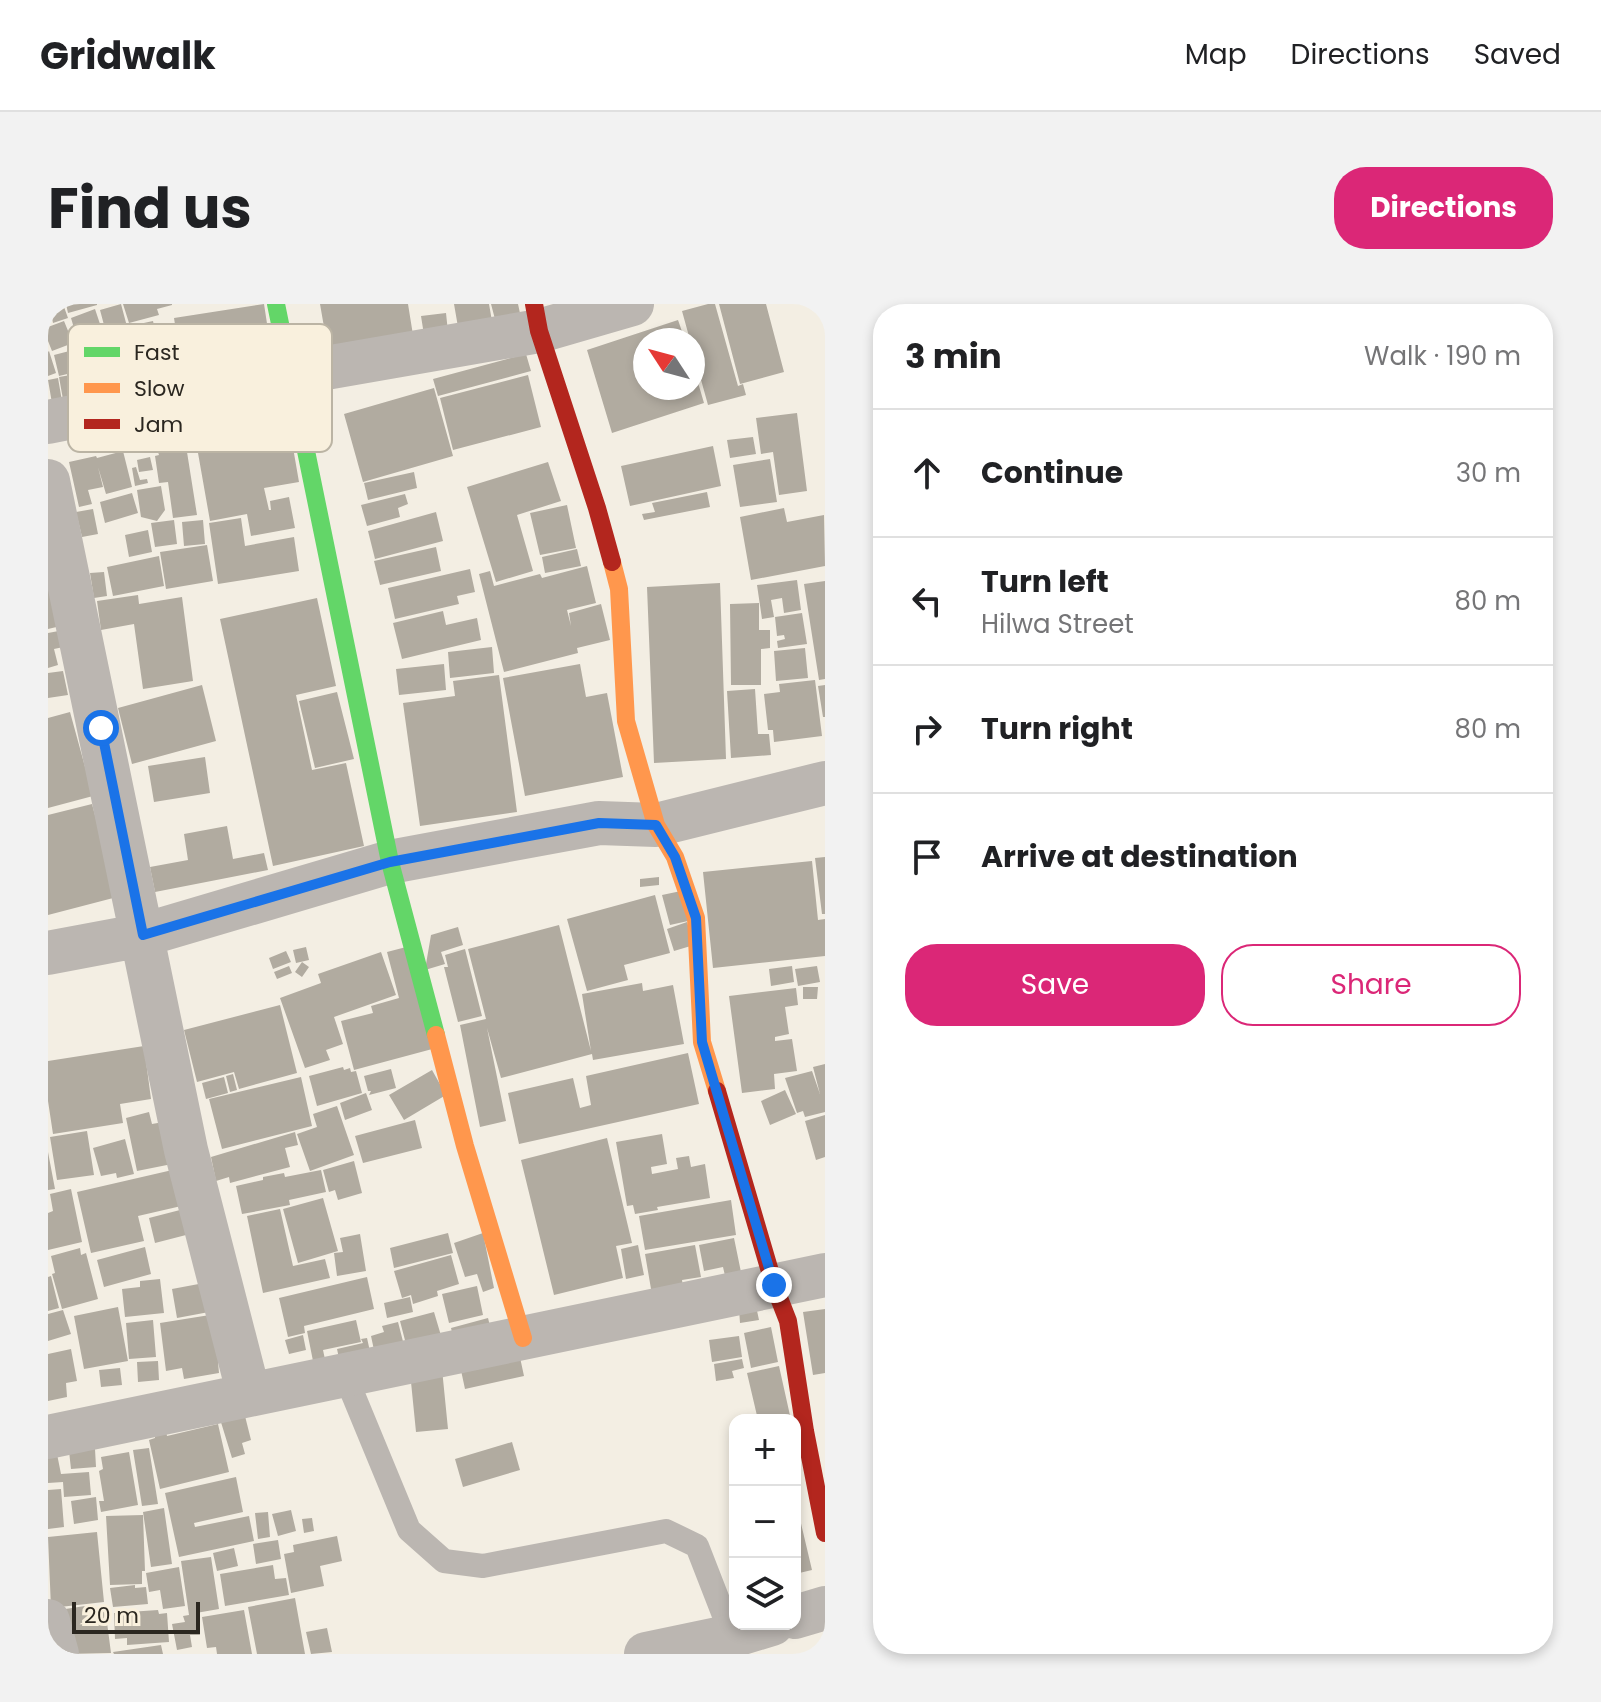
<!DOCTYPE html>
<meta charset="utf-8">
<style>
:root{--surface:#fff;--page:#f2f2f2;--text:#202124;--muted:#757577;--line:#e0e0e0;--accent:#db2777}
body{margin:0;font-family:Poppins,sans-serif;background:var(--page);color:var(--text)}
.controls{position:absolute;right:24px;bottom:24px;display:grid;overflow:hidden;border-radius:16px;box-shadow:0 4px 12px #0003}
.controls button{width:72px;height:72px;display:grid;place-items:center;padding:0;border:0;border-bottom:2px solid var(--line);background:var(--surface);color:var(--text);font:40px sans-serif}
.compass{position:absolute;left:585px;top:24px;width:72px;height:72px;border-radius:50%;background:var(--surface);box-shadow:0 4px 12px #0003;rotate:306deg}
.scale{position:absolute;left:24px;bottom:20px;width:128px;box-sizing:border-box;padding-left:8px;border:4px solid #2b2720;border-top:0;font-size:22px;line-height:28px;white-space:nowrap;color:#2b2720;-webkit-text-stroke:6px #f9f0dd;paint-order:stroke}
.stop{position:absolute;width:24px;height:24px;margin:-18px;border:6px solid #1a73e8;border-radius:50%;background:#fff}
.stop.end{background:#1a73e8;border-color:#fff;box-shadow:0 2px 8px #0008}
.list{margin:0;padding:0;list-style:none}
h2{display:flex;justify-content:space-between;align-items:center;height:104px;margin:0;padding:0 32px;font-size:34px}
h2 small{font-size:26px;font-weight:400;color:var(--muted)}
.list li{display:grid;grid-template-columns:52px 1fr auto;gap:24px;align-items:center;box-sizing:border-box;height:128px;padding:0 32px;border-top:2px solid var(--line)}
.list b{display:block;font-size:30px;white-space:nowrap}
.list p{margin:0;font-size:26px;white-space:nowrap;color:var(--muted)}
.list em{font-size:26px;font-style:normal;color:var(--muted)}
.actions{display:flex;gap:16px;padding:24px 32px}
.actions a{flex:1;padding:18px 0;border:2px solid var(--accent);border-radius:32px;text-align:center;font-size:28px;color:var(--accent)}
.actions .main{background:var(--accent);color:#fff}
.icon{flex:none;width:44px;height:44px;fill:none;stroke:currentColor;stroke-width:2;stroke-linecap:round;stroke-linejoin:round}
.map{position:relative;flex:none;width:777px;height:1350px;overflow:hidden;border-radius:32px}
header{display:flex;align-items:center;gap:48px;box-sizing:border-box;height:112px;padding:0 40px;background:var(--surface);border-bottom:2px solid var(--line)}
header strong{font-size:38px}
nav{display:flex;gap:44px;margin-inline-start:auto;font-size:28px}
.intro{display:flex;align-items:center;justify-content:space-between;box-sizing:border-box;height:192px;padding:0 48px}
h1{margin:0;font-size:56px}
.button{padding:20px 36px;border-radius:32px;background:var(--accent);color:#fff;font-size:28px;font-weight:700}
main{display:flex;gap:48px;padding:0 48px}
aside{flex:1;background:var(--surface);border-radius:32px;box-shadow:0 4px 12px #0003}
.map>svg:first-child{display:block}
.building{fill:#b1aba0}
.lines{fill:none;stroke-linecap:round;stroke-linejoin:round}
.lane{stroke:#bbb6b1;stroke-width:24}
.street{stroke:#bbb6b1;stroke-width:44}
.fast{stroke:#63d668;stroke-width:18}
.slow{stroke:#ff974d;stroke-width:18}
.jam{stroke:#b3261e;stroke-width:18}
.route{stroke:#1a73e8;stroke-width:10}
.key{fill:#f9f0dd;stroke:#bbb4a4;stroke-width:2}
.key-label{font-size:22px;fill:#2b2720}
</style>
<header>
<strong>Gridwalk</strong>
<nav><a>Map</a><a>Directions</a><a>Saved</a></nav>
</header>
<div class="intro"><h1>Find us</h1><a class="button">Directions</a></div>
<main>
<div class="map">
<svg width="777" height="1350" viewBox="0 0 777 1350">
<rect width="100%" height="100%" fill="#f3eee3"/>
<path class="building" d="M0 0H15L20 14 5 19 4 14 0 16Z
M18 0H49V1L20 9Z
M73 0 89 60 68 66 52 6Z
M75 0H124V1L109 5 111 11 81 19Z
M216 0 226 65 136 79 126 14Z
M272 0H360L365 31 280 46Z
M406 0H441L444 17 410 23Z
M443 0H470L475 23 448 19Z
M660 0H667L690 82 695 80 698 91 660 101 645 47V36H642L634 7Z
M671 0H718L736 68 692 80Z
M47 5 56 32 31 41 23 14Z
M398 9 400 28 376 31 373 12Z
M630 16 637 36H597V84H645L646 65 656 99 564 129 539 46Z
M16 17 25 39 4 47 0 37V23Z
M105 17 117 70 95 75 82 22Z
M56 38 61 60 11 72 6 51Z
M1 47 8 69 0 72V48Z
M478 50 483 67 390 92 385 75Z
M63 64 68 92 16 101 11 73Z
M480 71 493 123 405 146 392 94Z
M10 74 15 103 5 105 0 76Z
M386 84 405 152 315 178 296 110Z
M749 109 759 187 731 191 725 148 713 150 708 114Z
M243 132 251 178 216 184 221 206H223L222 197 241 193 247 224 203 232 199 210 162 217 150 149Z
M705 133 708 150 682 154 679 136Z
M146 139 147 147 139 148 149 211 125 214 120 178 111 179 107 152 111 151 109 145Z
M665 142 673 182 582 202 573 162Z
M75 147 84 183 58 190 50 163 55 183 40 186 44 200 31 203 21 158 48 152 49 154Z
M102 153 105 166 91 168 89 156Z
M722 155 729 198 692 203 685 161Z
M500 158 513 197 469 211 485 267 448 278 419 183Z
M88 163 92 176 99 175 100 179 87 182 84 164Z
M366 168 369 184 320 196 316 179Z
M113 182 117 206 109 217 93 213 89 186Z
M659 188 662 203 596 216 594 210 607 208 604 199Z
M84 189 90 209 57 219 52 198Z
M357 190 360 200 350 204 352 213 319 222 313 201Z
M519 201 528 244 492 251 482 209Z
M736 204 739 218 776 211 777 262 703 276 692 213Z
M45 205 50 230 34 233 28 208Z
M388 208 395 237 327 255 320 227Z
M193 214 197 242 246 233 251 267 170 280 161 219Z
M126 216 129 240 107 243 103 219Z
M155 216 157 240 136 242 134 218Z
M100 226 104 248 81 253 77 231Z
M159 241 165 277 118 285 112 248Z
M0 243 17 321 0 325Z
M388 243 393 267 332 281 326 257Z
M529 245 533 262 497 269 494 253Z
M111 252 116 282 65 292 59 263Z
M539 262 548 299 519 306 523 322 521 309 553 300 562 336 529 344 530 349 456 368 431 270 442 267 446 282 492 270 494 274Z
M422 265 427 288 409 292 411 300 347 315 340 284Z
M56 268 59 292 46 294 42 269Z
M749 276 753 306 736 309 734 294 723 296 726 313 714 315 709 281Z
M777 277V375L771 376 756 280Z
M672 279 678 455 606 459 599 283Z
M90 291 91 300 134 293 145 377 95 385 86 320 53 326 49 297Z
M269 294 288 382 248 391 264 466 298 459 316 542 225 562 172 315Z
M711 299V326H722V344L713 345V381H683L682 300Z
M395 307 398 321 429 314 433 336 354 355 345 319Z
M754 309 759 340 730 344 729 337 737 335 736 331 729 332 727 313Z
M16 326 20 342 6 345 10 361 0 364V329Z
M444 343 446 369 402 374 400 348Z
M757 344 760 374 728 377 726 347Z
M396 360 398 386 351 391 348 365Z
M532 360 538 393 559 389 575 473 477 492 455 374Z
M15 367 20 391 0 394V369Z
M451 371 469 508 372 522 355 399 407 392 405 377Z
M767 376 774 432 726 438 725 426H720L716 390 732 388 731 380Z
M154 381 168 437 84 460 70 404Z
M777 381V413H775L770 382Z
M707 385 710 430H721L723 451 683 454 679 387Z
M289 388 306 455 267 464 251 397Z
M22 408 45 492 0 504V414Z
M157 453 162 489 106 498 100 462Z
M44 500 69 593 0 611V511Z
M179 522 185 555 216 549 220 566 107 588 102 563 140 556 136 530Z
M777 553V610H774L767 554Z
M764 557 770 616 777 615V652L665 664 655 568Z
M611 573V581L592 583V575Z
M633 587 640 617 622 621 614 591Z
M607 591 622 649 576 661 580 676 539 687 519 615Z
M639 618 646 641 626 647 619 625Z
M511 621 543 747 534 690 594 679 595 687 625 681 636 740 545 756 544 750 453 774 439 724 458 817 432 823 412 721 438 715 420 645Z
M410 623 415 641 393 648 397 660 377 666 383 631Z
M362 642 388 744 306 766 293 717 325 709 323 702 351 694 339 648Z
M258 643 261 656 248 659 245 646Z
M417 645 434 712 410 718 396 663H400L397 651Z
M238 647 243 658 225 665 221 654Z
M333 648 348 691 286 713 295 740 278 746 282 756 257 764 232 694 273 679 270 670Z
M254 658 261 663 254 673 247 668Z
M241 662 244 669 229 675 226 668Z
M744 662 746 678 723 682 721 665Z
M769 662 772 678 750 682 747 665Z
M755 683H770L769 695H755Z
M748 684 750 701 737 703 741 730 727 733V737L744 735 749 767 726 770 727 785 694 789 681 692Z
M232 701 249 769 191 785 186 768 149 778 136 726Z
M96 742 103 795 72 800 75 819 5 830 0 797V757Z
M640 749 651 800 471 840 460 789 525 774 532 804 543 801 538 772Z
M777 760V808L757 813 755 807 749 809 737 774 764 767 772 790 765 763Z
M295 763 296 766 302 764 303 768 308 767 314 789 269 802 261 772Z
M343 765 348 784 321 791 323 787H320L316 772Z
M384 766 398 791 356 816 341 791Z
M185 770 189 786 182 788 178 772Z
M176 773 180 789 158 795 154 779Z
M253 773 264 822 174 845 161 795Z
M737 786 748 810 722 821 713 797Z
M318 789 324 806 297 816 292 799Z
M289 802 306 851 262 867 249 830 269 823 265 810Z
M101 808 104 820 121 817 129 859 89 867 78 814Z
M777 811V853L768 856 757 817Z
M367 816 374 844 315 859 307 832Z
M39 827 46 871 9 876 2 833Z
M247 828 250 841 237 844 242 863 182 879 181 873 168 877 163 853Z
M614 830 619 860 603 863 604 870 630 865 628 854 641 852 643 863 657 860 662 894 609 903 610 906 587 910 585 901 579 902 568 838Z
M559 834 584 939 568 942 575 974 506 991 473 856Z
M77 835 86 870 69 874 68 869 53 872 45 844Z
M0 848 7 885 0 886Z
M306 857 314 889 290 896 287 886 281 888 275 866Z
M133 864 142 900 90 912 96 937 43 949 29 888Z
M273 866 278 888 241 896 242 901 194 910 188 882 215 876V873L236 869 237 873Z
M23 885 34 938 0 946V909L5 907 2 890Z
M275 894 290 947 250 959 235 905Z
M683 896 688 931 597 946 591 912Z
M232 905 245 962 277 955 282 974 215 989 199 912Z
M132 906 138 931 107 939 101 914Z
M400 929 405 949 346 964 342 944Z
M435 929 446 984 435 988 429 970 417 973 406 939Z
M312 930 318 967 289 972 286 949 295 948 292 934Z
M686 934 694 973 678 976 675 963 656 967 651 941Z
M590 941 596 971 578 975 573 945Z
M647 941 653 973 634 976 638 1002 607 1008 597 950Z
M97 943 103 970 56 983 49 956Z
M32 944 33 951 38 949 50 995 14 1005 4 970 7 969 3 952Z
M403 951 411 980 389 987 390 992 365 1000 363 991 354 994 346 967Z
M3 972 11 1004 0 1007V973Z
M319 973 326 1005 256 1022 257 1029 240 1033 231 994Z
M112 975 116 1009 77 1013 74 985 92 983V977Z
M156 979 161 1008 129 1014 124 985Z
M429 982 435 1011 401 1019 394 990Z
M362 993 365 1008 339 1014 336 999Z
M708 1002 711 1016 692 1019 691 1005Z
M70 1003 80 1057 36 1065 26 1012Z
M777 1005V1069L765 1071 755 1008Z
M15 1006 23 1030 0 1037V1010Z
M386 1008 394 1035 359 1044 352 1017Z
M168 1010 175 1057 170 1058 171 1069 136 1075 134 1064 118 1067 112 1019Z
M440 1014 444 1030 407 1040 403 1024Z
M105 1016 108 1053 81 1055 78 1019Z
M308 1016 313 1038 275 1046 278 1060 266 1062 259 1027Z
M350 1018 359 1053 326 1046 323 1032 336 1028 334 1022Z
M723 1023 730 1058 703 1064 696 1029Z
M255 1031 258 1046 241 1050 237 1036Z
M691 1032 694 1053 664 1058 661 1036Z
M319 1034 323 1052 292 1059 289 1045 315 1039 313 1035Z
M470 1044 476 1072 417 1085 411 1057Z
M23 1045 29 1077 18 1079 19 1093 0 1097V1050Z
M694 1055 696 1064 684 1067 686 1074 668 1077 666 1060Z
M110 1057 111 1076 90 1078 89 1058Z
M731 1062 743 1116H710L699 1069Z
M72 1064 74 1081 53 1083 51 1066Z
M394 1065 400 1125 368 1128 362 1068Z
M196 1108 203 1136 194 1139 197 1150 184 1154 172 1115Z
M170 1120 181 1168 112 1185 101 1136 107 1134V1129L118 1127 119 1132Z
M464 1138 472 1166 415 1183 407 1155Z
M101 1144 110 1200 94 1202 85 1146Z
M47 1145 48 1163 23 1165 21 1147Z
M81 1148 90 1201 53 1208 51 1197H56L51 1167 55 1165 53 1153Z
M9 1150 13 1170 41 1168 43 1191 16 1193 15 1178 0 1179V1151Z
M188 1173 195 1208 146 1219 147 1223 201 1212 206 1237 131 1253 117 1189Z
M13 1185 16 1223 0 1225V1186Z
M48 1193 50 1216 26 1220 23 1197Z
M747 1194 764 1266 747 1270Z
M116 1204 124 1260 103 1263 95 1208Z
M243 1206 248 1227 230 1232 224 1210Z
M220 1208 222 1233 210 1235 207 1209Z
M95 1211 97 1267H94V1280L62 1281 58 1212Z
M264 1214 266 1227 256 1229 254 1215Z
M49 1228 56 1298 3 1304 0 1233Z
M289 1232 294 1257 272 1262 276 1282 243 1289 236 1250 246 1248 245 1241Z
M230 1236 233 1255 208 1260 205 1240Z
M186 1244 190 1262 169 1267 165 1249Z
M163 1253 171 1305 148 1309 152 1331H142L144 1343 129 1346 124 1320 137 1318 135 1312 141 1311 133 1257Z
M225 1261 227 1275 238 1274 241 1291 177 1302 172 1270Z
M131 1263 137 1302 115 1305 112 1286 101 1288 98 1269Z
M87 1281V1284L98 1283 100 1300 65 1303 62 1284Z
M247 1294 257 1350H209L200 1303Z
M37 1302V1305L57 1303 63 1349 17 1350 11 1306Z
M110 1306 111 1310 119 1309 121 1338 79 1341V1334L67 1335 66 1309Z
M196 1306 204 1350H169L168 1343 159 1344 154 1313Z
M279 1324 284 1348 263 1350 258 1328Z
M113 1341 115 1350H66L65 1348Z"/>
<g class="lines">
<path class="lane" d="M297 1071 361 1226 396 1257 435 1262 618 1227 649 1242 684 1332"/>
<path class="street" d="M0 118 243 70 491 27 584 0
M0 177 138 846 201 1091
M0 649 95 631 342 558 551 519 608 521 777 479
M0 1133 777 971
M747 1313 777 1304
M0 1317 9 1350
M598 1350 684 1332 724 1320"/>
<path class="fast" d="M228 0 342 558 388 731"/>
<path class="slow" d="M564 258 571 285 578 417 608 521 627 553 648 614 654 738 669 787
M388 731 417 842 475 1034"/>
<path class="jam" d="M486 0 491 27 549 204 564 258
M669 787 726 981 740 1017 757 1127 777 1229"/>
</g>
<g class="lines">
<path class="route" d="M53 424 95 631 342 558 551 519 608 521 627 553 648 614 654 738 726 981"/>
</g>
<rect x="20" y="20" width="264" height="128" rx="12" class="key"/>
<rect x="36" y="43" width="36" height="10" fill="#63d668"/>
<rect x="36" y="79" width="36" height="10" fill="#ff974d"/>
<rect x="36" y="115" width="36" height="10" fill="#b3261e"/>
<g class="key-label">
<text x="86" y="56">Fast</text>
<text x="86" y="92">Slow</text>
<text x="86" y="128">Jam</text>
</g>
</svg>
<div class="controls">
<button>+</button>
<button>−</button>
<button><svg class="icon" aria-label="layers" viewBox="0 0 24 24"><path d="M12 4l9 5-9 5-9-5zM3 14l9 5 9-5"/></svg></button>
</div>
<svg class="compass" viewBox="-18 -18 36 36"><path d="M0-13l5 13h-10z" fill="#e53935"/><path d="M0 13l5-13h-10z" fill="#757577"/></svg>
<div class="scale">20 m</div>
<div class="stop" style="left:53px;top:424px"></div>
<div class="stop end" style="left:726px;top:981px"></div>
</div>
<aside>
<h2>3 min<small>Walk · 190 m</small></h2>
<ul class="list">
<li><svg class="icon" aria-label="ahead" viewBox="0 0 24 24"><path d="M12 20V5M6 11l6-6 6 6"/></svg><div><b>Continue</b></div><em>30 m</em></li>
<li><svg class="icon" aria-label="left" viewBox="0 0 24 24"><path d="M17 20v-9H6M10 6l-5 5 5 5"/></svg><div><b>Turn left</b><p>Hilwa Street</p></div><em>80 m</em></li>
<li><svg class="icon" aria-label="right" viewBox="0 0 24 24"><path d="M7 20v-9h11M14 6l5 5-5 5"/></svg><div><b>Turn right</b></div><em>80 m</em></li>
<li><svg class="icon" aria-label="arrive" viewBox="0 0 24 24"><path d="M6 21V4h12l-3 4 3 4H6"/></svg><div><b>Arrive at destination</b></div></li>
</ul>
<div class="actions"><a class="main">Save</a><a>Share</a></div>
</aside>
</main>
